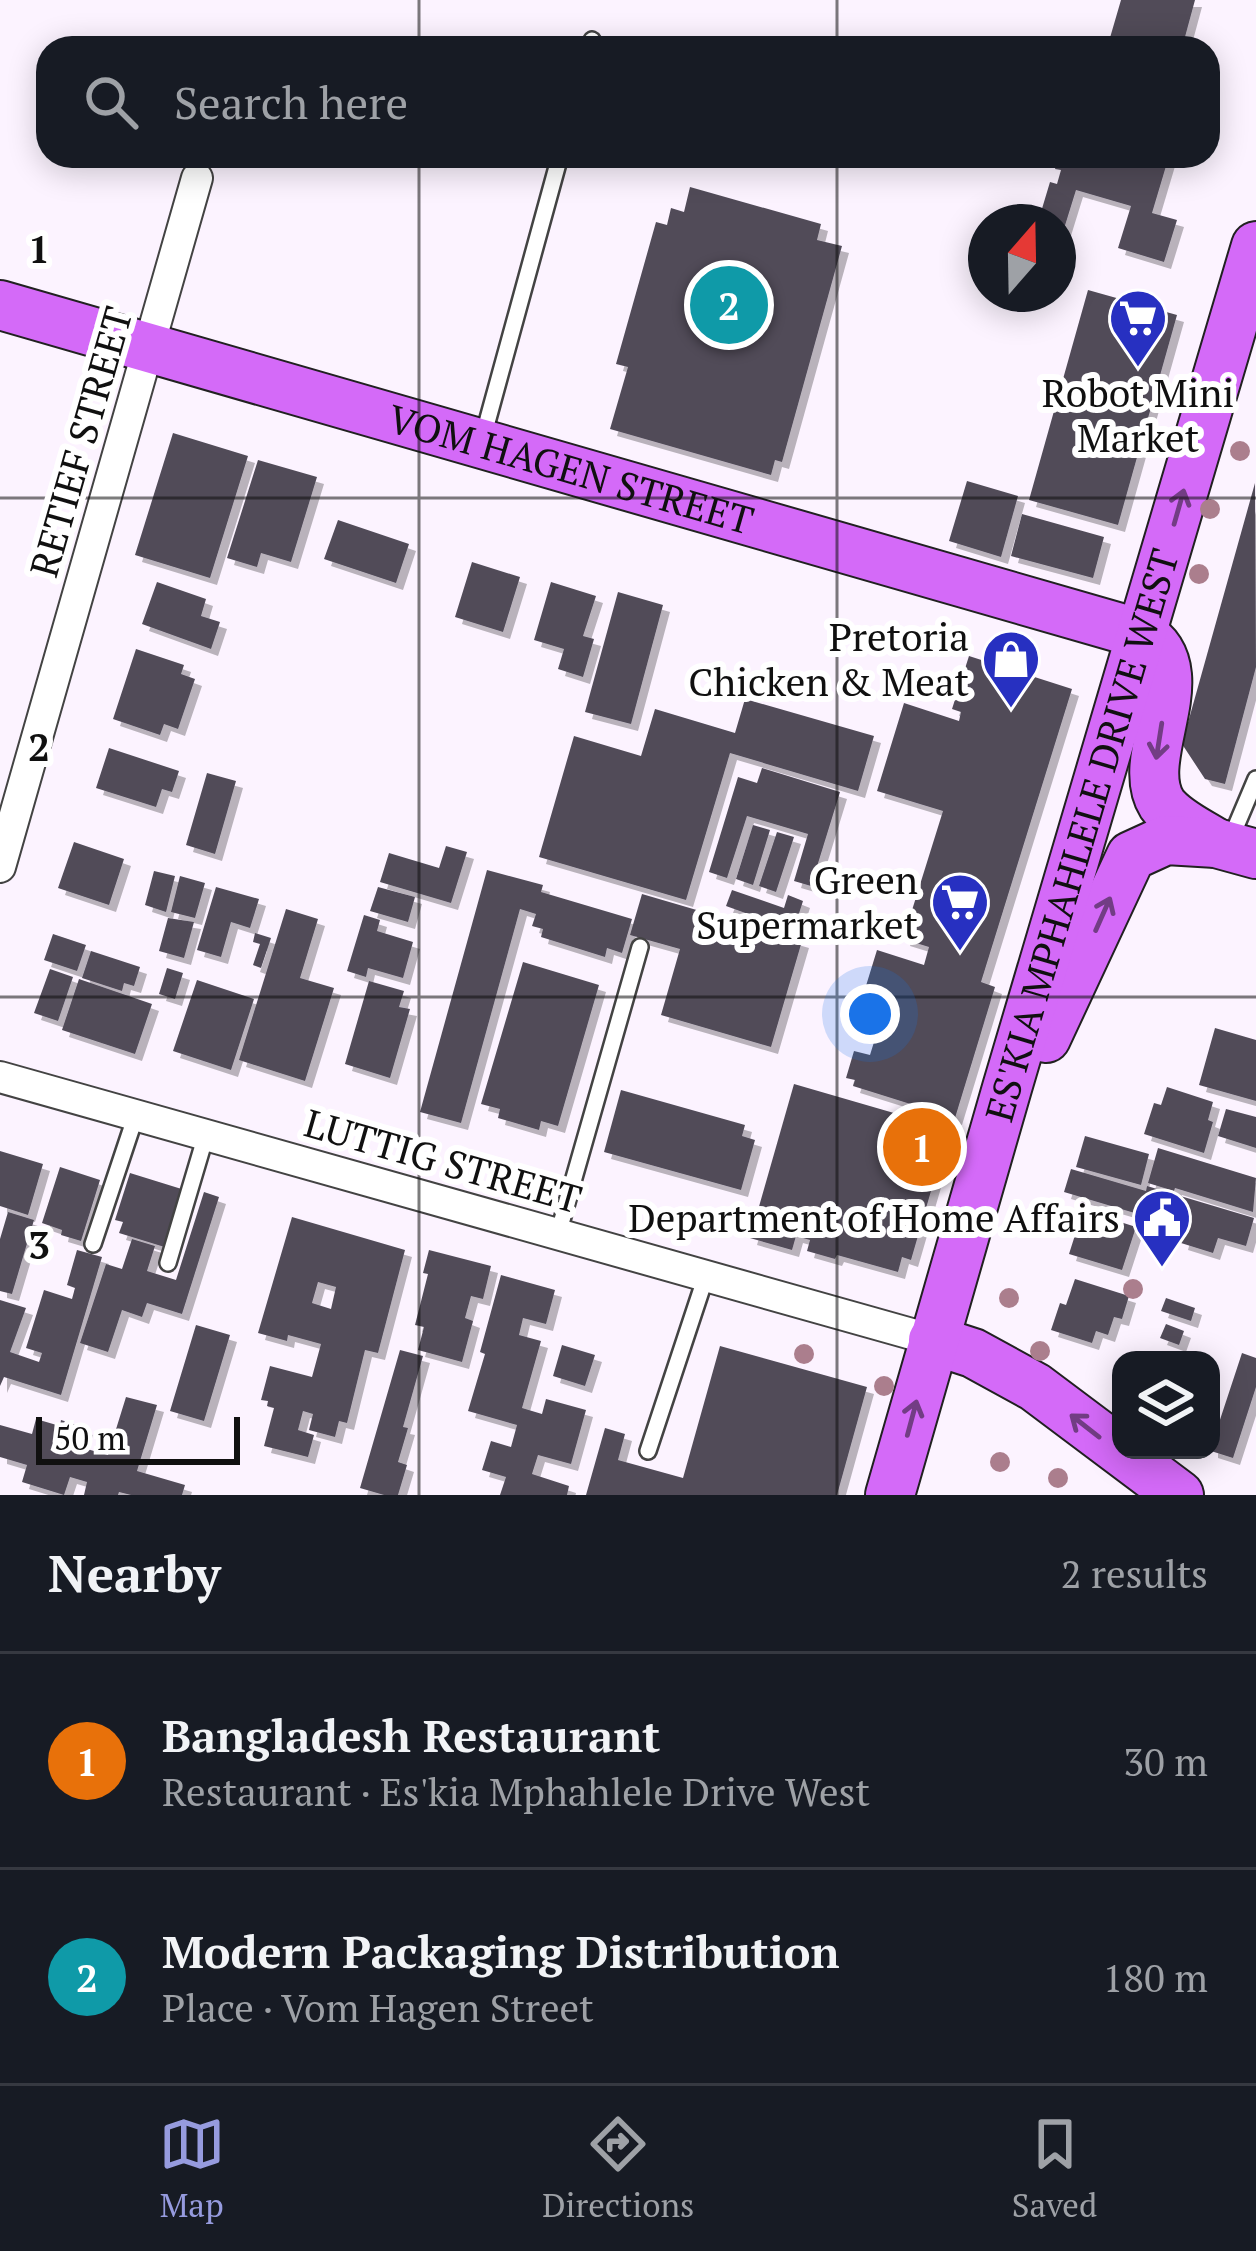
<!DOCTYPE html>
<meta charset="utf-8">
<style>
:root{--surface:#171b24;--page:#242831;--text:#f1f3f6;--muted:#9ea1a6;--line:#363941;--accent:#969bde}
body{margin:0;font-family:"PT Serif",serif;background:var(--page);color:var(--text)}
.controls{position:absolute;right:36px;bottom:36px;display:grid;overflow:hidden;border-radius:24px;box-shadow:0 6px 30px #0003}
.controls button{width:108px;height:108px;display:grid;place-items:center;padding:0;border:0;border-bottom:3px solid var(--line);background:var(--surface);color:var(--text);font:60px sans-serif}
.compass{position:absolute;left:968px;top:204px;width:108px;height:108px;border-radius:50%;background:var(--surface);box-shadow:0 6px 30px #0003;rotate:20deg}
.scale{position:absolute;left:36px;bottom:30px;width:204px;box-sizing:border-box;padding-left:12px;border:6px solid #101010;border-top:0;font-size:33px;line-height:42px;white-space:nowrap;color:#101010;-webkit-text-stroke:9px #fff;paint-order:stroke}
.you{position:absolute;left:870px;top:1014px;width:42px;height:42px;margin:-30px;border:9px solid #fff;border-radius:50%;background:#1a73e8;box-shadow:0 0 0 18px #1a73e833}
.badge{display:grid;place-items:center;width:78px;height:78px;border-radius:50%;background:var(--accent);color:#fff;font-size:39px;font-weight:700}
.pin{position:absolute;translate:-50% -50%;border:6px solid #fff;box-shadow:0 3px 12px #0006}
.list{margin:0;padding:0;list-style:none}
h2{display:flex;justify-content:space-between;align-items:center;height:156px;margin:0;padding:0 48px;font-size:51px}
h2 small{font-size:39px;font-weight:400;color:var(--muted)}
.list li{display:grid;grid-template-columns:78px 1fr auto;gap:36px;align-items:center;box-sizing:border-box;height:216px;padding:0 48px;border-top:3px solid var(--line)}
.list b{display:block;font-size:45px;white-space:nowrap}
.list p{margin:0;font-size:39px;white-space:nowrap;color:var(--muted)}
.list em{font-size:39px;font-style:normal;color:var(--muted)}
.icon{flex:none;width:66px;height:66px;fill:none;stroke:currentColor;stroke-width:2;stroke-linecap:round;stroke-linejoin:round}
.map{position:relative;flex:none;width:1256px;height:1495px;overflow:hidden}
.search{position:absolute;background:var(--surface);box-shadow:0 6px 30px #0003;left:36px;right:36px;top:36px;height:132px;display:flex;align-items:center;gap:30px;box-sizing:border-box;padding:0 42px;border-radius:36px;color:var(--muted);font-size:45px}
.sheet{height:588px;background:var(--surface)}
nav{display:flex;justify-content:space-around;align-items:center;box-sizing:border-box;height:168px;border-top:3px solid var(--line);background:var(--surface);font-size:33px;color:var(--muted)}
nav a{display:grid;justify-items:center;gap:6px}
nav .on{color:var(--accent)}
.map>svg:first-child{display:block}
.building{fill:#514c59;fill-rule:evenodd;filter:url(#shadow)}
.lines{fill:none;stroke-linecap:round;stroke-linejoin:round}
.service-casing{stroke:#434343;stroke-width:20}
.minor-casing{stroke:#434343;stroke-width:34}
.primary-casing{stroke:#212121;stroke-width:52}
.service{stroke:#fff;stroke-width:15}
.minor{stroke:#fff;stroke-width:30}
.primary{stroke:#d46af8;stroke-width:48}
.tree{fill:#ab7e8d}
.oneway{stroke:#723d84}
.grid{fill:none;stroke:#101010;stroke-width:3;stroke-opacity:0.55}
.labels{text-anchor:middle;stroke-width:12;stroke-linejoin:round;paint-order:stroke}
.poi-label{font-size:39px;fill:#101010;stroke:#fff;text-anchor:end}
.street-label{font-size:39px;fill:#101010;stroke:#fff}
.grid-label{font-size:39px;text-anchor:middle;font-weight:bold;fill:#101010;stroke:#fff;stroke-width:12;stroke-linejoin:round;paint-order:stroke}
</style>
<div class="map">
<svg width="1256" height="1495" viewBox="0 0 1256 1495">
<defs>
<filter id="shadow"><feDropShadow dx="7" dy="7" stdDeviation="0" flood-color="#0004"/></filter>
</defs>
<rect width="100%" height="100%" fill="#fcf3ff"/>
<path class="building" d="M1121 0H1195L1182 48H1107Z
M1059 156H1169L1152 213 1177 220 1164 262 1118 248 1131 206 1076 190 1058 248V222H1038L1050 182 1057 184 1061 170 1055 169Z
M690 187 821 224 817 240 842 246 782 462 775 460 771 475 610 429 628 367 616 364 656 222 667 225 671 208 684 212Z
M1088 290 1177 315 1118 525 1029 500Z
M173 433 248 456 210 578 135 555Z
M258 460 317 477 291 562 261 553 257 567 227 558Z
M967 481 1018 496 1001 557 949 541Z
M1255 483 1256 667 1225 784 1205 779 1182 744Z
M1022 514 1104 537 1093 578 1011 556Z
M338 520 409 544 396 583 324 559Z
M472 562 520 577 503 632 455 617Z
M157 582 206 599 201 616 220 622 211 649 142 624Z
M551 582 596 596 583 636 594 639 583 677 558 669 564 649 534 640Z
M618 592 663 605 631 724 585 712Z
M136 649 184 665 181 674 195 679 178 729 164 724 160 735 113 719Z
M969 656 1072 689 981 982 995 987 955 1118 853 1086 855 1080 846 1078 854 1051 870 1055 888 997 865 989 877 950 924 965 929 947 903 939 943 811 877 791 904 703 959 721 961 712 952 709Z
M745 699 874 736 858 791 730 753 686 900 539 857 574 736 641 756 655 709 735 733Z
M109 748 179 771 172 792 162 789 156 807 96 788Z
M762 768 840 792 811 886 794 881 808 834 747 816 727 878 709 872 738 777 757 783Z
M207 773 236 781 215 854 186 845Z
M753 825 770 830 753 885 736 879Z
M777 832 794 837 776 892 759 886Z
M74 842 124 859 109 905 58 888Z
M446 846 467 852 451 903 380 882 389 853 439 868Z
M487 870 543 885 541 892 632 919 622 953 607 948 605 957 541 937 543 929 532 926 536 914 520 909 461 1123 420 1112Z
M154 871 175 876 166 912 145 905Z
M180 876 205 883 195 918 171 912Z
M216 887 259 899 250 928 231 922 221 957 197 950Z
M378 887 415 897 408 922 370 911Z
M732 890 784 908 788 895 803 901 795 926 778 920 776 924 726 906Z
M642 894 802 941 771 1047 661 1015 680 949 630 935Z
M286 909 318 919 300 978 334 988 305 1081 239 1060Z
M364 915 380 920 377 931 413 942 403 978 368 968 366 977 347 971Z
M168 918 194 922 184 958 159 951Z
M255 933 271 938 261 968 253 965 260 944 253 942Z
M53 934 86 945 77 971 44 960Z
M91 951 140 967 134 986 124 983 122 991 82 978Z
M523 962 599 985 558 1126 541 1121 539 1130 498 1118 500 1109 481 1104Z
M167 968 183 973 175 999 159 994Z
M50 969 73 977 58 1021 34 1013Z
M79 979 152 1004 135 1054 62 1030Z
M197 980 254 999 231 1070 173 1051Z
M369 981 404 991 399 1007 410 1009 390 1078 345 1064Z
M1215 1028 1256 1040V1101L1199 1085Z
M794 1084 949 1129 911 1260 902 1257 898 1272 837 1255 835 1259 807 1251 810 1240 796 1236 792 1250 750 1238Z
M1167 1087 1213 1102 1208 1120 1213 1122 1204 1153 1144 1134 1154 1103 1161 1105Z
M621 1090 745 1125 742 1136 755 1140 741 1190 604 1152Z
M1226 1109 1256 1117V1148L1218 1136Z
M1085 1136 1149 1154 1141 1185 1076 1167Z
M1158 1148 1256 1178 1253 1212 1175 1188 1174 1191 1148 1183Z
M0 1151 43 1164 28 1215 0 1206Z
M60 1167 100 1180 81 1241 61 1235 62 1230 42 1223Z
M1071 1169 1146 1191 1147 1186 1254 1218 1246 1246 1218 1238 1213 1253 1181 1243 1185 1228 1064 1192Z
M130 1173 188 1191 171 1249 119 1233 123 1222 115 1220Z
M204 1192 219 1197 182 1314 147 1303 142 1317 122 1310 108 1352 80 1343 106 1264 122 1269 132 1239 155 1246 147 1271 176 1280Z
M1083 1210 1136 1227 1122 1270 1069 1254Z
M8 1212 34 1220 12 1294 0 1291V1239Z
M292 1217 405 1250 378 1353 365 1350 347 1423 339 1421 335 1437 309 1430 313 1414 303 1411 298 1430 314 1435 308 1457 264 1446 274 1408 267 1406 268 1401 261 1400 270 1366 312 1377 321 1344 288 1335 287 1341 258 1333ZM318 1282 336 1287 331 1309 312 1303Z
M77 1250 102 1257 61 1395 4 1377 0 1386V1300L26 1308 10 1352 39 1362 42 1353 26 1348 44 1290 72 1299 75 1288 67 1285Z
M429 1250 491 1266 483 1299 471 1296 465 1318 473 1321 462 1362 418 1350 424 1327 415 1325 428 1274 423 1273Z
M501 1275 555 1290 546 1324 523 1318 519 1335 541 1341 522 1408 542 1414 546 1399 586 1410 571 1464 538 1455 532 1474 569 1486 567 1495H500L506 1477 482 1470 491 1441 511 1447 517 1425 468 1411 485 1354 480 1352Z
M1075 1279 1129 1296 1122 1319 1114 1317 1108 1335 1096 1331 1092 1343 1051 1330 1060 1303 1066 1305Z
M1166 1298 1195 1308 1191 1321 1161 1311Z
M1166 1324 1184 1331 1179 1345 1160 1338Z
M196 1325 230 1335 204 1421 170 1411Z
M562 1345 595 1355 585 1386 553 1376Z
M720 1346 867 1387 837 1495H586L605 1428 625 1434 618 1460 683 1478Z
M400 1350 423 1356 403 1427 408 1428 398 1462 407 1465 398 1495H384L360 1488Z
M1242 1353 1256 1358V1387L1233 1458 1211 1451V1447Z
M126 1397 157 1405 137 1471 185 1485 182 1495H131L119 1492 118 1495H84L87 1482 70 1477 64 1495 22 1482 27 1465 0 1457V1425L32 1434 36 1419 60 1426 61 1420 86 1428 80 1447 108 1455Z"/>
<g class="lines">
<defs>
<path id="service" d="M589 48 592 40
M483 437 560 156
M1231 838 1256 779
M558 1234 640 947
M93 1244 136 1115
M168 1263 206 1135
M648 1451 706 1276"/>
<path id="minor" d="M0 867 197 178
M0 1077 933 1340"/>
<g id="primary">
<path id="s1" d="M0 305 1141 634C1203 670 1132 757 1162 804 1174 821 1199 832 1216 843"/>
<path d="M1046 1038 1131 856 1166 840 1216 843 1256 854"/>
<path d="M933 1340 973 1353 1035 1387 1179 1495"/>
<path id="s2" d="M890 1495 1007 1088 1256 246"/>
</g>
</defs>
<use href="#service" class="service-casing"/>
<use href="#minor" class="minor-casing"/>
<use href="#primary" class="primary-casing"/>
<use href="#service" class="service"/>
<use href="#minor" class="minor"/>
<use href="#primary" class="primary"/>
</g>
<g class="tree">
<circle cx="1240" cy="451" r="10"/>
<circle cx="1210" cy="509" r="10"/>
<circle cx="1199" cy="574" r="10"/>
<circle cx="1133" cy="1289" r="10"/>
<circle cx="1009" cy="1298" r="10"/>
<circle cx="1040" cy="1351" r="10"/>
<circle cx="804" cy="1354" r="10"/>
<circle cx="884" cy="1386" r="10"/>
<circle cx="1000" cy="1462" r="10"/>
<circle cx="1058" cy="1478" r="10"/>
</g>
<defs><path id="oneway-shaft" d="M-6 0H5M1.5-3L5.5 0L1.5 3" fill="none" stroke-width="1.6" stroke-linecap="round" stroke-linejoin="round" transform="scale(3)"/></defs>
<g class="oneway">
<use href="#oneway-shaft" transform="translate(1179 507) rotate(-74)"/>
<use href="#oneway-shaft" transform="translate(1159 741) rotate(99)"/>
<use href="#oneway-shaft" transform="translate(1103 914) rotate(-66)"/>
<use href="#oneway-shaft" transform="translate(912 1418) rotate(-75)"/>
<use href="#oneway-shaft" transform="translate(1085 1426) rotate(-142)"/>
</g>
<path class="grid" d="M419 0V48M837 0V48M419 156V1495M837 156V1495M0 498H1256M0 997H1256"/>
<defs>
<symbol id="supermarket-pin" viewBox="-11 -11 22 30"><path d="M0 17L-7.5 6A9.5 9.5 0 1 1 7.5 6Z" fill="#2730c1" stroke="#fff"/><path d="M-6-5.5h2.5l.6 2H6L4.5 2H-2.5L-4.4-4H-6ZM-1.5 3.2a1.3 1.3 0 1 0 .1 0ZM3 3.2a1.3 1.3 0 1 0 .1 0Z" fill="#fff"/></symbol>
<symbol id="shop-pin" viewBox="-11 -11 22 30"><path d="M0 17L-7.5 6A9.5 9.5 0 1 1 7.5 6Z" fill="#2730c1" stroke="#fff"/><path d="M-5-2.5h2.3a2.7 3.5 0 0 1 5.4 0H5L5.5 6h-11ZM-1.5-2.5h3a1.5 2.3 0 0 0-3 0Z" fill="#fff"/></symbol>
<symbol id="civic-pin" viewBox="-11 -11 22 30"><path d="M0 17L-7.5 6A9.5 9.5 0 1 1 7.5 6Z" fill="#2730c1" stroke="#fff"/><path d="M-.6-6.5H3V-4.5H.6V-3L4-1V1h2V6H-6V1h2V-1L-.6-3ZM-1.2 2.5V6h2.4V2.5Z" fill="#fff"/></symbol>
</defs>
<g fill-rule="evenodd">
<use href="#supermarket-pin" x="1105" y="285" width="66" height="90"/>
<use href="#shop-pin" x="978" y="626" width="66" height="90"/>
<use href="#supermarket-pin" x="927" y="869" width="66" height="90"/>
<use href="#civic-pin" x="1129" y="1185" width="66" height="90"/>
</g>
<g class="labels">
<g class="poi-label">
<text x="1138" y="407" text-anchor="middle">Robot Mini<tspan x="1138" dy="45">Market</tspan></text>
<text x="969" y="651">Pretoria<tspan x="969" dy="45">Chicken &amp; Meat</tspan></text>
<text x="918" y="894">Green<tspan x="918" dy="45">Supermarket</tspan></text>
<text x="1120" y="1232">Department of Home Affairs</text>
</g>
<g class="street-label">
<text transform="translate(81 442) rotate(-74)" y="14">RETIEF STREET</text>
<text dy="14" stroke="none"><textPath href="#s1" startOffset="594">VOM HAGEN STREET</textPath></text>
<text dy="14" stroke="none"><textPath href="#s2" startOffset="687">ES'KIA MPHAHLELE DRIVE WEST</textPath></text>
<text transform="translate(443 1161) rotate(16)" y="14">LUTTIG STREET</text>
</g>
</g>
<g class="grid-label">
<text x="39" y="263">1</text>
<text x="39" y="761">2</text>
<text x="39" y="1259">3</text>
</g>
</svg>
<div class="controls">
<button><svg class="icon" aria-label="layers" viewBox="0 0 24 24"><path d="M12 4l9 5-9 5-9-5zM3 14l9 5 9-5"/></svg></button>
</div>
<svg class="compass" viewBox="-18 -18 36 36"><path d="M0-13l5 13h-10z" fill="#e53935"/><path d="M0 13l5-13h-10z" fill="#9ea1a6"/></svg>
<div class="scale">50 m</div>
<div class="you"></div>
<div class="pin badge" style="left:922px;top:1147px;background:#e8710a">1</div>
<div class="pin badge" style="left:729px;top:305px;background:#0f9aa8">2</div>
<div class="search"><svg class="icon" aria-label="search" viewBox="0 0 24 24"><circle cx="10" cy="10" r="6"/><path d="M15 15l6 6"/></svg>Search here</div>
</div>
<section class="sheet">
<h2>Nearby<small>2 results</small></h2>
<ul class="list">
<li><span class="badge" style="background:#e8710a">1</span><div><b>Bangladesh Restaurant</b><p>Restaurant · Es'kia Mphahlele Drive West</p></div><em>30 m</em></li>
<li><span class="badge" style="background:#0f9aa8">2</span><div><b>Modern Packaging Distribution</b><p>Place · Vom Hagen Street</p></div><em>180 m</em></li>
</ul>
</section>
<nav>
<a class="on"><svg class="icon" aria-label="map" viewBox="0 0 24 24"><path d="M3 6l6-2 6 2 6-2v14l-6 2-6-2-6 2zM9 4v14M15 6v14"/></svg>Map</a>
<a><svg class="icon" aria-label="directions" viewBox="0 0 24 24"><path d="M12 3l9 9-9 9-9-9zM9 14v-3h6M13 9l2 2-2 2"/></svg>Directions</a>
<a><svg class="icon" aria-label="saved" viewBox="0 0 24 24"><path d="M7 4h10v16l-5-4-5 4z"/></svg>Saved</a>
</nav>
